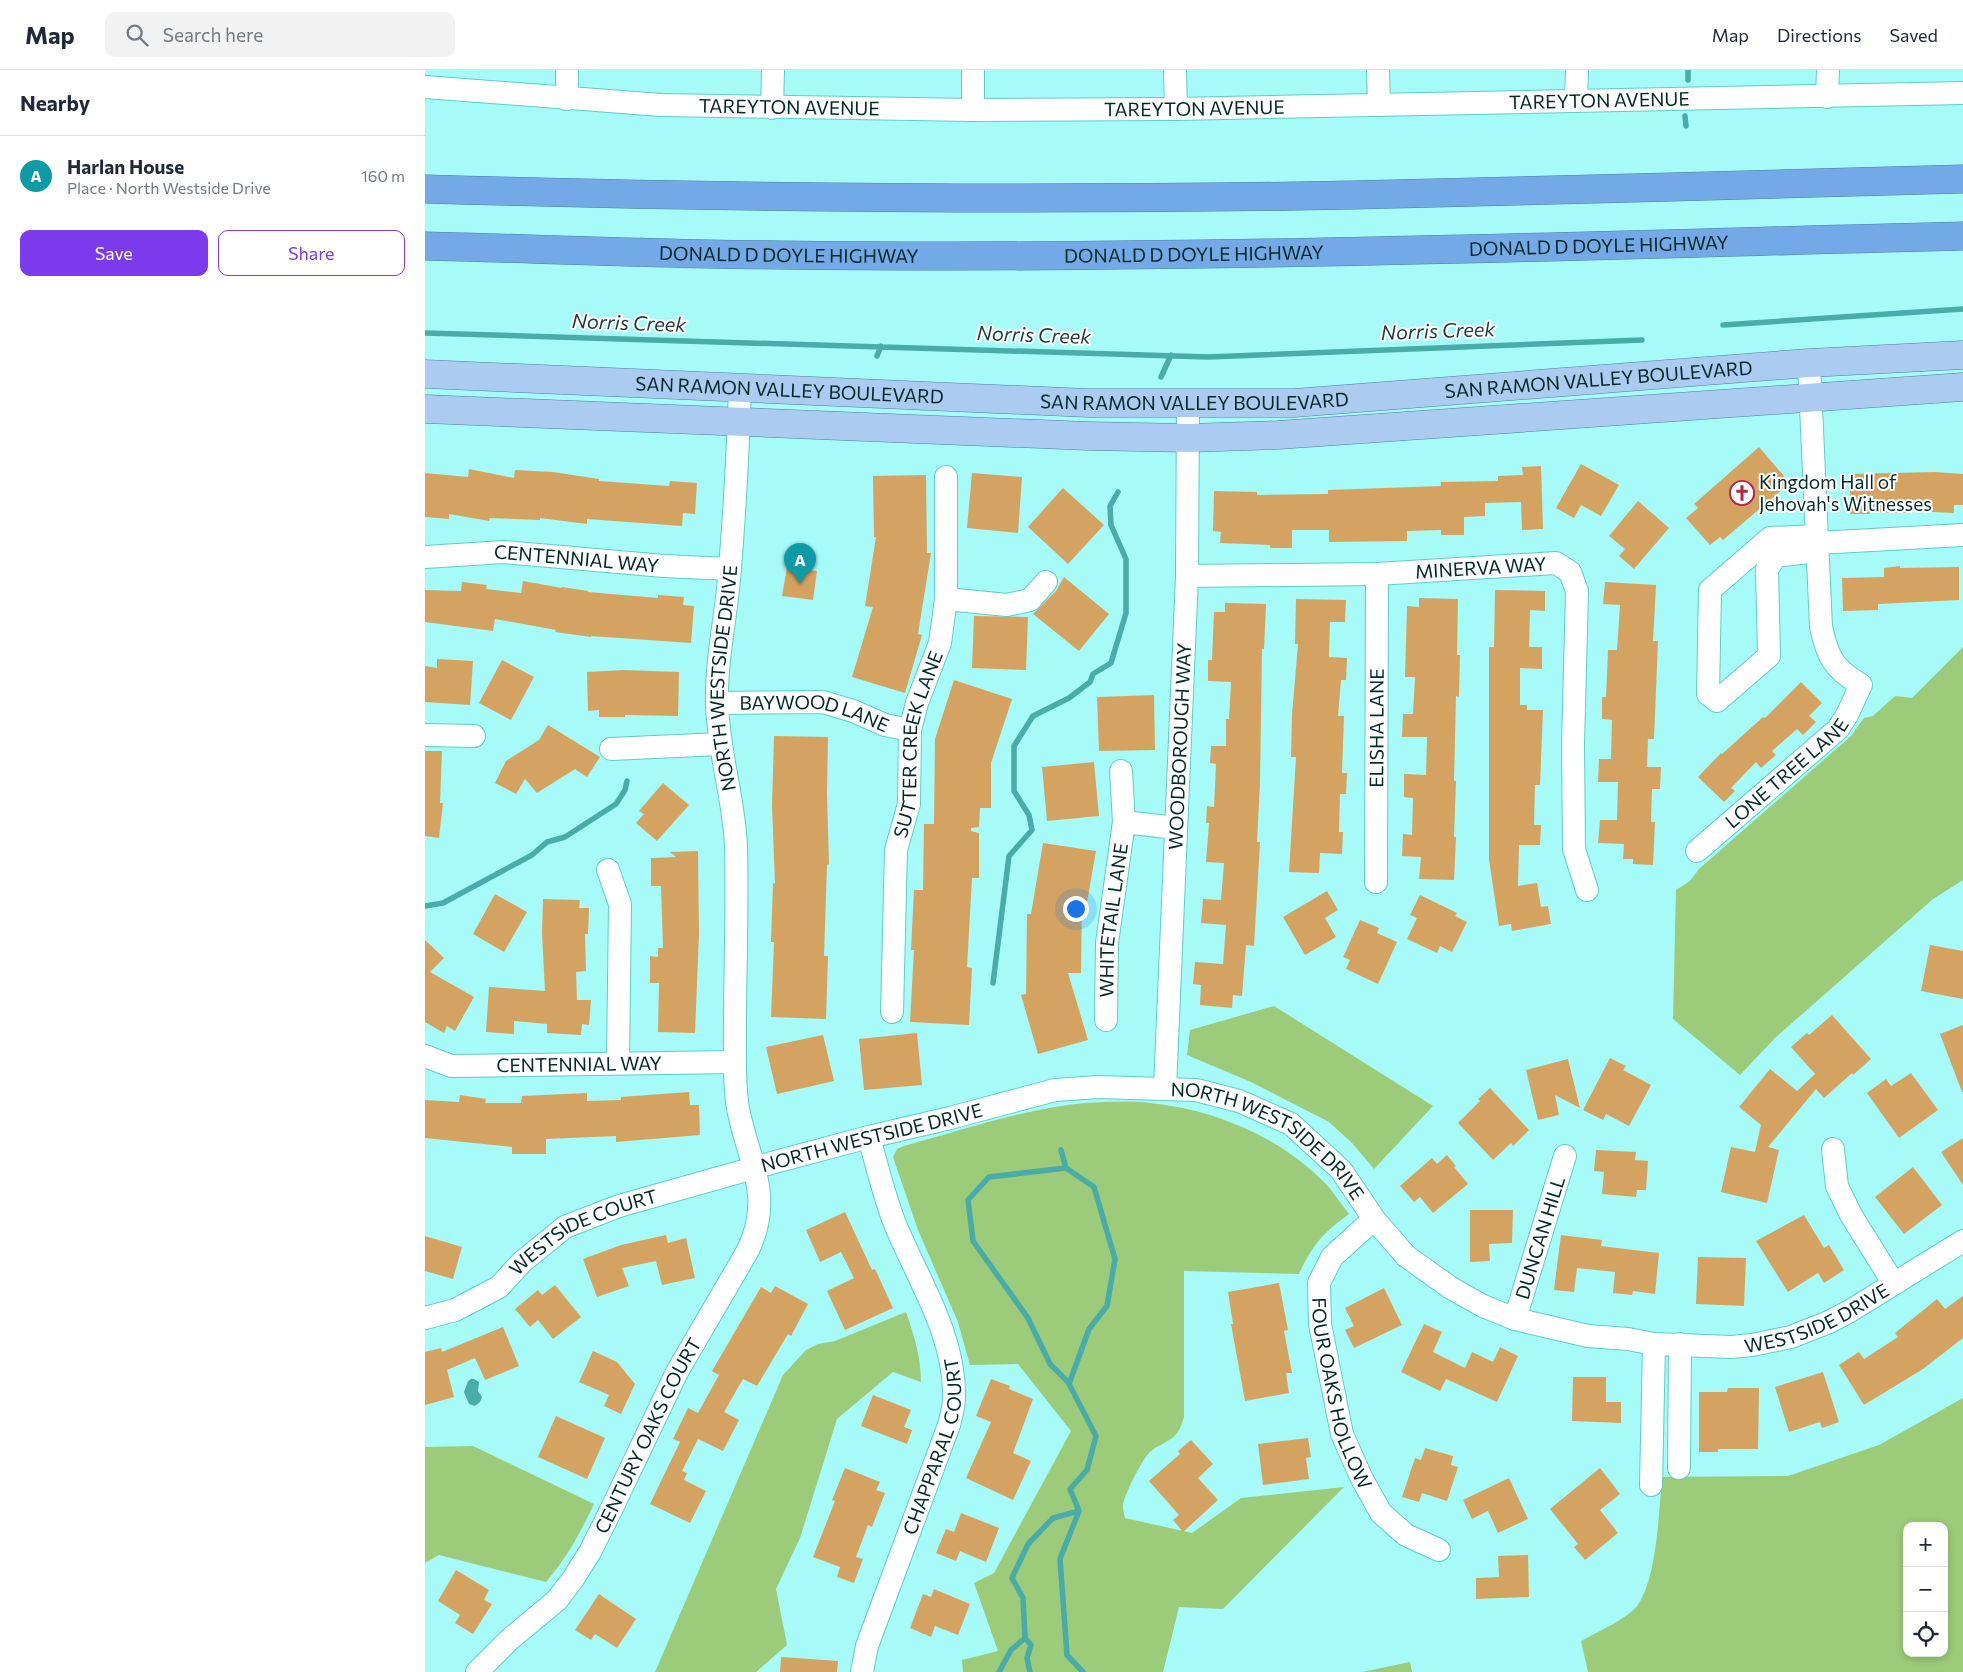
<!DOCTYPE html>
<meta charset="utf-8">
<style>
:root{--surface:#fff;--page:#f2f2f3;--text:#1f2937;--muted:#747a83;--line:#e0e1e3;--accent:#7c3aed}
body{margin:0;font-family:Commissioner,sans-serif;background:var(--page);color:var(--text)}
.controls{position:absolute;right:15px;bottom:15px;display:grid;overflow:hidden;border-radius:10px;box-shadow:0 2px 8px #0003}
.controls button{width:45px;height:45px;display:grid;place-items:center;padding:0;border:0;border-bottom:1px solid var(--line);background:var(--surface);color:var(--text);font:25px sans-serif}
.you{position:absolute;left:650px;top:838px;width:18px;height:18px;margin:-12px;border:4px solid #fff;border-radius:50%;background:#1a73e8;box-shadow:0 0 0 8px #1a73e833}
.badge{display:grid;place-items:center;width:32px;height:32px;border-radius:50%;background:var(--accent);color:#fff;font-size:16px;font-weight:700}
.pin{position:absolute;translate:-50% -41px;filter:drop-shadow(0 1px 2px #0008)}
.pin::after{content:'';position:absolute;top:26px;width:18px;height:15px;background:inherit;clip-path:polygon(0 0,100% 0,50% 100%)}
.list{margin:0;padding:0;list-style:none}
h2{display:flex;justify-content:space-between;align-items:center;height:65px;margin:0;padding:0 20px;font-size:21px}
h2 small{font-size:16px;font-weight:400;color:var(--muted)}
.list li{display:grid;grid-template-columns:32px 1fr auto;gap:15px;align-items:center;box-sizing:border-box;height:80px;padding:0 20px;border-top:1px solid var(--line)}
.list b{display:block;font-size:19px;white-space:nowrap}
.list p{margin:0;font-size:16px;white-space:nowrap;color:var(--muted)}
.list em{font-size:16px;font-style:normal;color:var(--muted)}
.actions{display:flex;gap:10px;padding:15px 20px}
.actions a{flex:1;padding:11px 0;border:1px solid var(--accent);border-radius:10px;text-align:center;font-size:18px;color:var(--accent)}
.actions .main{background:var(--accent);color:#fff}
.icon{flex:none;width:28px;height:28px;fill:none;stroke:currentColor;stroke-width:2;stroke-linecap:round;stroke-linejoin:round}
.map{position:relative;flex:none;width:1538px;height:1602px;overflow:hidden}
header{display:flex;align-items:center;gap:30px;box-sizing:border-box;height:70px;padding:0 25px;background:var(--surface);border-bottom:1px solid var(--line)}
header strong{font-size:24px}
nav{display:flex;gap:28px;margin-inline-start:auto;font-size:18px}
.search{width:350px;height:45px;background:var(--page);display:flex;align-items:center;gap:12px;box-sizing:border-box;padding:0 18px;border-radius:10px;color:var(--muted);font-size:19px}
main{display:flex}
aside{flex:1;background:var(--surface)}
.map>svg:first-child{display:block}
.green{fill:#9ccb79;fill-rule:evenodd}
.water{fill:#49aca9}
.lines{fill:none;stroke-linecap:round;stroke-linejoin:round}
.stream{stroke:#49aca9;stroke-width:5.5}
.building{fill:#d5a361}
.minor-casing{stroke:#5ccdca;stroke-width:24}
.major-casing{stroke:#4c7ca4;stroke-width:29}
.highway-casing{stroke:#4c7ca4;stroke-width:29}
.minor{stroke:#fff;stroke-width:22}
.major{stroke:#accbf1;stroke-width:28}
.highway{stroke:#74a9e7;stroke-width:28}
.labels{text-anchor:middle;stroke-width:4;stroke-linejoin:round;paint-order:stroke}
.street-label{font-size:19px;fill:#032928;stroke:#fff}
.poi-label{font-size:19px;fill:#032928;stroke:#fff;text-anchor:start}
.water-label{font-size:20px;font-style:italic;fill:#1d3c3b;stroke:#fff}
</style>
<header>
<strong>Map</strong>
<div class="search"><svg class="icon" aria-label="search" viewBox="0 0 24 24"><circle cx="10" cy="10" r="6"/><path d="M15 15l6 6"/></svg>Search here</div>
<nav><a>Map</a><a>Directions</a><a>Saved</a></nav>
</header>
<main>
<aside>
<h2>Nearby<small></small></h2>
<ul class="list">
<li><span class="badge" style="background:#0f9aa8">A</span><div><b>Harlan House</b><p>Place · North Westside Drive</p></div><em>160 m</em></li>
</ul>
<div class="actions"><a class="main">Save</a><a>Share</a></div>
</aside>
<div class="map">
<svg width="1538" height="1602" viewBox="0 0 1538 1602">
<rect width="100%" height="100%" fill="#a6fbf8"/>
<path class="green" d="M1538 577V810L1508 829 1350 968 1315 1005 1248 949 1251 820 1265 811 1274 799 1426 666 1439 648 1448 646 1470 626 1487 628Z
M849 936 1008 1036 949 1099 927 1073 904 1052 826 1012 762 985 765 960Z
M660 1033C681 1032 703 1030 725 1033 788 1039 856 1067 901 1114 909 1123 916 1134 924 1144 898 1163 888 1174 874 1204L759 1201V1347C752 1372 744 1368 726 1381 718 1387 698 1427 698 1436 698 1440 699 1444 700 1448L767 1463 816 1428 919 1417 798 1539 754 1537 738 1602H538L537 1590 573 1581 549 1513 569 1503 646 1361 593 1294 545 1295 533 1252 493 1160 468 1087 472 1079 479 1076C538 1060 598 1039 660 1033Z
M481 1242C489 1265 496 1287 496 1312L468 1302 412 1349 375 1468 351 1519 362 1575 331 1602H230L358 1305 381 1280 393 1274 410 1271Z
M1538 1328V1602H1163L1156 1571C1171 1563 1203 1548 1212 1536 1232 1510 1234 1440 1237 1407L1363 1406 1454 1375ZM1482 1456H1519V1583H1482Z
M48 1376 169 1434C155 1463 142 1488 121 1512L14 1485 0 1493V1377Z
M985 1592 987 1602H937Z"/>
<path class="water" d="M46 1309H49L54 1312 53 1321 57 1327 55 1332 50 1336 44 1334 39 1322 43 1311Z"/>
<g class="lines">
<path class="stream" d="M1263 10V0
M1260 46 1261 56
M1298 255 1538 239
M0 263 783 287 1217 270
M452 286 456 276
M736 307 746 285
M0 836 18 833 107 785 122 772 140 767 191 734 200 720 202 711
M568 913 584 786 607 760 604 745 589 721V676L608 646 644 628 665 612 668 604 686 593 701 543V489L686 455 685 436 693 422
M636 1080 641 1098 669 1117 690 1189 682 1236 664 1259 644 1314 671 1366 662 1400 645 1419 654 1441 635 1489 642 1585 658 1602
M641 1098 564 1107 543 1130 548 1171 603 1248 625 1294 644 1313
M574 1602 586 1580 600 1568
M605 1602 602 1588 606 1575 600 1568 598 1528 587 1508 603 1474 628 1448 654 1441"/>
</g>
<path class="building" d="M1334 377 1365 413 1298 470 1295 467 1285 475 1261 448 1273 438 1269 434Z
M1156 394 1194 415 1176 446 1156 435 1149 448 1131 438Z
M1116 396 1118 459 1097 460 1096 432 1060 433V446L1039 447V465H1016V460L982 461V471L904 472V460H867V478H845V475L795 473 796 462 788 461 789 421 832 422V425L903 424V420L1016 416V412L1073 411V406L1098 405 1097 397Z
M44 399 89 408 90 400 128 402 174 409V411L244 416 245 411 272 413 270 444 258 443 257 456 162 449V454L115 448V450L65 448 64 451 24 444V449L0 447V403L43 407Z
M1510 402 1538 404V435H1529V443L1486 441V443L1445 442V444H1425V404Z
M547 403 597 407 593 463 542 458Z
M501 405 502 483H506L493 564 497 565 480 623 427 607 448 537 440 536 451 467H449L448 406Z
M638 418 679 455 643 494 603 457Z
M1213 431 1244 458 1209 499 1194 486 1200 479 1184 466Z
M1475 496V498L1534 497V530L1453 534V540L1418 541 1417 508 1459 507V498Z
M362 497 392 501 388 530 357 526Z
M639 507 684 544 654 581 608 544 631 521Z
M98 511 137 518V517L163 521V522L233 528V525L259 527 258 535 269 536 266 573 166 566V567L130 562 131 560 70 549 68 561 0 552V520L36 521 37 512 62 515 61 519 96 523Z
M1180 512 1231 515 1228 571H1233L1229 669H1223L1222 697H1236L1235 719H1227L1226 752H1230L1228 795 1208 794V789H1198L1199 774 1173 773 1175 750H1192L1193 712H1173L1174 689H1186L1187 650 1177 649V627H1181L1183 580H1192L1195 535 1178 534Z
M1070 520 1120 521V541L1105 540 1104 577H1117V599L1095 598V635H1102V640H1118L1115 715H1110L1109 755H1116L1115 775H1094L1093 816 1112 813 1116 837 1123 836 1126 854 1087 861 1086 854 1074 856 1064 790V577H1069Z
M994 528 1033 529 1032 585H1035L1034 627 1031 626 1029 711H1031L1029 767H1031L1029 810 994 809 996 787 977 786 978 764 987 765 988 728 979 727V704L1001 705 1002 667H977L978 644H988L990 607H980L982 536 994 537Z
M871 529 921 530 920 552H905L904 587 922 588 921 610H916L913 646H919L917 703H922L921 724H915L914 762H918L917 784 895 783 894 803 864 802 871 687H866L867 645 873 574H870Z
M800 533 841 534 839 579H837L835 712 832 772H835L829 876 821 875 817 926 808 925 807 938 775 935 776 915 768 914 770 892 798 894 801 855 776 853 778 829 796 830 799 793 781 792 784 753H781L782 736 789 737 791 694 785 693 786 676H801V649H804L806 612 783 611V590H787L789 542H800Z
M549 546 603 547 601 600 547 598Z
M12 589 48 591 45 635 0 632V596L12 598Z
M77 590 109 607 86 650 54 633Z
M198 600 254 602 253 646 200 645V647H174V640L163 641 162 602Z
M529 610 587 629 566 693V738H555L554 757 546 758V761L554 763V808H547L542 897 547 898 544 955 485 952 489 880H486L489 820H498L499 754H509L510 669Z
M1376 612 1397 633 1384 646 1391 652 1378 665 1372 659 1347 681 1351 685 1336 698 1331 692 1306 718 1310 721 1299 732 1273 707 1296 683 1297 684 1338 647 1340 648Z
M729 625 730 680 674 681 672 627Z
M123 655 175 687 162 707 150 699 112 723 100 709 91 724 70 713 81 691 114 670Z
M349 666 403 667 402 724 404 794 402 795 399 886H403L401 949 346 947 349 872H346L348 813 350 814 347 736Z
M0 681H17L15 733H18L14 768 0 766Z
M669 692 674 746 622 751 617 697Z
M238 713 264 735 232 771 211 753 219 744 214 741Z
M618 773 671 781 662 832H657L656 903H643L663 970 613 984 596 925 601 924 602 844H606Z
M273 781 274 864 270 963 233 962 234 913H225V886L233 887V878H238L236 816H226V788L251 787 245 782Z
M902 821 913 840 900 848 911 867 880 885 858 847Z
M70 824 102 842 79 882 48 864Z
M995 825 1032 843 1030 846 1042 852 1027 882 1015 876 1012 883 982 869 992 848 985 845Z
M118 829 155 830 154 838H164L163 864H160L161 901 151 902 152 930H166L164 955 157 954 156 965 122 963V954L89 951V964L61 962 64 917 120 921 117 863Z
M935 850 954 858 952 863 972 872 953 914 921 899 925 890 918 887Z
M0 870 19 888 5 902 49 927 30 961 22 956 19 963 0 952Z
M1505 875 1538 881V929L1496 921Z
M1407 945 1446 989 1428 1005 1427 1003 1399 1028 1391 1019 1343 1077 1354 1080 1342 1133 1296 1122 1306 1077 1330 1082 1336 1055 1314 1037 1345 999 1372 1021 1390 1004 1366 977 1382 963 1384 965Z
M1538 955V1022H1537L1515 964Z
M492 963 497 1015 439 1020 434 969Z
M398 965 409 1011 352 1024 341 977Z
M1185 988 1201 996 1198 1000 1226 1015 1204 1056 1181 1044 1178 1050 1158 1040Z
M1143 989 1155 1038 1130 1025 1134 1045 1113 1050 1101 1000Z
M1486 1003 1513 1040 1474 1068 1442 1023 1461 1009 1466 1016Z
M1065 1018 1104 1060 1088 1076 1086 1073 1068 1090 1033 1053 1055 1031 1053 1029Z
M264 1022 265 1035H274L275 1065 191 1072V1066L121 1069V1084H87V1077L0 1068V1030L34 1032 35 1025 61 1029 60 1033H96L97 1026 162 1023V1031L196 1030V1027Z
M1538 1068V1115L1516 1082Z
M1171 1080 1211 1082 1210 1090 1223 1091 1221 1120H1212L1211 1127 1177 1124 1179 1102 1169 1101Z
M1022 1085 1031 1096 1029 1097 1043 1114 1008 1143 995 1127 989 1132 975 1116 1007 1088 1012 1094Z
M1488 1097 1517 1135 1479 1164 1450 1127Z
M1045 1140H1088L1087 1173 1064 1174 1065 1191 1045 1192Z
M420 1142 447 1200 450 1199 468 1238 420 1260 402 1221 429 1208 416 1182 395 1192 381 1160Z
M1379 1145 1399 1178 1404 1175 1419 1200 1399 1213 1393 1203 1363 1222 1331 1171Z
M241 1165 243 1173 261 1168 270 1208 237 1215 231 1191 197 1198 204 1216 172 1227 158 1189 196 1175Z
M1136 1165 1177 1170 1176 1176 1234 1183 1230 1224 1208 1221 1207 1225 1188 1223 1190 1202 1152 1198 1149 1222 1129 1220Z
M0 1166 37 1177 28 1209 0 1201Z
M1273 1187 1321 1188 1319 1236 1271 1234Z
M854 1213 863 1260 859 1261 867 1303H861L864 1323 820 1331 806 1254H808L803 1222Z
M130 1215 156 1247 128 1269 113 1250 105 1257 90 1239 113 1220 117 1225Z
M350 1216 383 1234 366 1266 363 1264 332 1316 318 1309 299 1342 314 1350 298 1381 273 1369 257 1401 262 1403 259 1410 281 1421 265 1453 225 1434 255 1372 248 1369 263 1338 273 1343 294 1305 287 1301 336 1217 346 1223Z
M959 1218 977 1255 929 1278 920 1260 929 1256 920 1238Z
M1538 1226V1268L1498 1299 1439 1335 1414 1295 1434 1282 1439 1289 1473 1267 1470 1263 1512 1229 1520 1239Z
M999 1254 1017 1262 1008 1282 1040 1298 1047 1282 1068 1292 1075 1277 1093 1286 1072 1332 1021 1309 1015 1321 976 1302Z
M78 1257 94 1296 60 1310 50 1288 22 1300 29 1327 0 1335V1282L16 1278 17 1282Z
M168 1281 192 1292 210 1314 196 1344 179 1336 184 1325 154 1312Z
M1398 1302 1414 1352 1397 1358 1395 1352 1364 1362 1350 1317Z
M1148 1307H1181V1332H1196V1353L1147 1351Z
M566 1309 585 1316 584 1319 608 1329 588 1383 606 1391 588 1430 541 1408 566 1352 551 1346Z
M1303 1318H1334L1333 1379H1293V1382H1274V1322H1302Z
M448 1325 486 1340 479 1357 487 1360 482 1374 436 1356Z
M131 1346 180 1368 162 1409 113 1387Z
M883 1368 886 1387 881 1388 884 1409 838 1415 833 1374Z
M766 1370 788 1394 773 1408 793 1430 758 1462 748 1450 754 1445 724 1411 755 1384 753 1381Z
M1000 1378 1028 1386 1026 1395 1033 1397 1022 1431 997 1423 994 1432 977 1427 990 1388 996 1390Z
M420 1398 455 1412 451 1420 460 1423 447 1457 443 1455 431 1487 438 1489 429 1513 412 1507 415 1497 388 1487 410 1431 407 1430Z
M1175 1398 1195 1424 1175 1440 1193 1463 1160 1490 1149 1477 1153 1474 1125 1439Z
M1084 1408 1103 1449 1073 1463 1063 1441 1047 1449 1038 1430Z
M536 1443 574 1458 561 1492 535 1481 531 1491 511 1483 521 1459 529 1462Z
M1103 1485 1104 1527 1051 1529V1508L1074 1507 1073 1486Z
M31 1500 64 1520 59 1530 67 1534 48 1564 30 1553 35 1545 13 1531Z
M509 1519 545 1534 533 1565 510 1556 506 1567 485 1558 498 1524 506 1527Z
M174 1524 211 1549 192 1578 170 1564 166 1570 150 1560Z
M356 1587 413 1591 412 1602H355Z"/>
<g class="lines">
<defs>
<g id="minor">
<path d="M750 0 751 39"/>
<path d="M953 0 954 35"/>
<path id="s1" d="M0 17 236 35 548 40 751 39 1538 23"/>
<path d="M1402 27 1403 0"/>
<path d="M142 29V0"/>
<path d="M1151 31 1152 0"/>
<path d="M347 38 348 0"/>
<path d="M548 40V0"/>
<path d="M1392 466 1345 468 1285 520 1283 624 1292 631 1344 586 1342 499 1351 486 1393 481"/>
<path d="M1392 473 1538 465"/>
<path id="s2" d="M0 487 79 482 239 496 305 499"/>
<path id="s3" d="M762 506 952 504 1131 493 1145 502 1152 521 1148 674 1149 779 1162 820"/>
<path d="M521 529 582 535 605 530 621 512"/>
<path id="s4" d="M292 633 398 632 428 641 460 655 485 660"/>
<path d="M0 665 49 666"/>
<path d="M186 679 295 674"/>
<path d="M699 752 751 758"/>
<path id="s5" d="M1272 781 1413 659 1422 645 1436 615C1408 598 1403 588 1396 557L1384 293"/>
<path d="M183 800 195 834 193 993"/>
<path id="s6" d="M951 812 952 504"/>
<path id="s7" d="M467 942 471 780 484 734 485 660 492 633 515 573 521 529V407"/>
<path id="s8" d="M681 950 682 873 699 752 696 701"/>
<path id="s9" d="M0 986 26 996 310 992"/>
<path id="s10" d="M740 1018 762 506 763 334"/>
<path d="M1408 1079 1412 1116 1426 1145 1469 1214"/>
<path id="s11" d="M949 1149 907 1187 894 1213 895 1254 917 1364 936 1407 956 1443 981 1465 1014 1480"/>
<path id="s12" d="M0 1248 30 1240 74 1217 97 1192 140 1157 194 1136 350 1092 444 1067 525 1048 630 1020 673 1017 771 1020 814 1031 866 1054 916 1100 949 1149 981 1186 1026 1218 1058 1236 1090 1249 1163 1266 1203 1269 1229 1274 1306 1277 1327 1275 1366 1267 1404 1252 1425 1241 1538 1171"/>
<path id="s13" d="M1090 1249 1140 1086"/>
<path d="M1254 1398 1255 1274"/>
<path d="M1226 1415 1229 1274"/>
<path id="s14" d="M52 1602 84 1570 132 1530 148 1509 165 1482 187 1438 252 1302 322 1182C349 1129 325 1095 314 1043 310 1026 310 1007 310 990 309 919 313 847 311 776 309 728 293 681 292 633 291 587 302 543 305 498 310 438 313 378 315 319"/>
<path id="s15" d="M437 1602 442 1576 524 1355C526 1346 529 1337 529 1329 531 1266 493 1210 470 1154 459 1126 452 1096 444 1067"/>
</g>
<g id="major">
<path id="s16" d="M0 304 663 333H869L1384 293 1538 285"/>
<path d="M0 339 663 366 763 368 853 365 1538 317"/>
</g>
<g id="highway">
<path d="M0 119C309 128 618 131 928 125 1131 121 1335 114 1538 109"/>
<path id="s17" d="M0 176C118 179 237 184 355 185 750 190 1144 176 1538 166"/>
</g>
</defs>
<use href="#minor" class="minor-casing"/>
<use href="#major" class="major-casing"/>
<use href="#highway" class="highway-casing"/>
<use href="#minor" class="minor"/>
<use href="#major" class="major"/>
<use href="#highway" class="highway"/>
</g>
<defs>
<symbol id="church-ring" viewBox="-11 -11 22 22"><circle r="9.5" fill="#fff" stroke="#b52348" stroke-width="1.5"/><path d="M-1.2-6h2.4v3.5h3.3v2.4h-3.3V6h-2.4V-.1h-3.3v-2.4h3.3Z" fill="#b52348"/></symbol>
</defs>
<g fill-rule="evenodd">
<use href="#church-ring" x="1303" y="409" width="28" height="28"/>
</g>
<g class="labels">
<g class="street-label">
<text dy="7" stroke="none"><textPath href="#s1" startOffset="1175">TAREYTON AVENUE</textPath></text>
<text dy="7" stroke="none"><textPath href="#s1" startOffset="365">TAREYTON AVENUE</textPath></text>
<text dy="7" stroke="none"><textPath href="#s1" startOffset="770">TAREYTON AVENUE</textPath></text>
<text dy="7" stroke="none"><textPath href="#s17" startOffset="1174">DONALD D DOYLE HIGHWAY</textPath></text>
<text dy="7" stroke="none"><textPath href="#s17" startOffset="769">DONALD D DOYLE HIGHWAY</textPath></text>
<text dy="7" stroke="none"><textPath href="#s17" startOffset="364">DONALD D DOYLE HIGHWAY</textPath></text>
<text dy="7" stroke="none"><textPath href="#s16" startOffset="1175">SAN RAMON VALLEY BOULEVARD</textPath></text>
<text dy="7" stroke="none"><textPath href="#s16" startOffset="365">SAN RAMON VALLEY BOULEVARD</textPath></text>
<text dy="7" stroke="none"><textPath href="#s16" startOffset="770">SAN RAMON VALLEY BOULEVARD</textPath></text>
<text dy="7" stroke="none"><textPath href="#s2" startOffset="152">CENTENNIAL WAY</textPath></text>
<text dy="7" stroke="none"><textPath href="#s3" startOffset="294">MINERVA WAY</textPath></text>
<text dy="7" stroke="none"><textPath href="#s14" startOffset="1085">NORTH WESTSIDE DRIVE</textPath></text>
<text dy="7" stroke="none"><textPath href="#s4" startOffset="99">BAYWOOD LANE</textPath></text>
<text dy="7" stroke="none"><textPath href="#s6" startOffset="154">ELISHA LANE</textPath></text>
<text dy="7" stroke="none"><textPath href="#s7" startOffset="271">SUTTER CREEK LANE</textPath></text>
<text dy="7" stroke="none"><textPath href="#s10" startOffset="342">WOODBOROUGH WAY</textPath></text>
<text dy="7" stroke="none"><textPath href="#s5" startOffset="119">LONE TREE LANE</textPath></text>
<text dy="7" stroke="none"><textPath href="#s8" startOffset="100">WHITETAIL LANE</textPath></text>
<text dy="7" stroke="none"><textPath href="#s9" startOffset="156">CENTENNIAL WAY</textPath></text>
<text dy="7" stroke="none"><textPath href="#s12" startOffset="490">NORTH WESTSIDE DRIVE</textPath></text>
<text dy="7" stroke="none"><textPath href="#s12" startOffset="909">NORTH WESTSIDE DRIVE</textPath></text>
<text dy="7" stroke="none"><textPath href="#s12" startOffset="184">WESTSIDE COURT</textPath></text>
<text dy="7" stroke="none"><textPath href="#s13" startOffset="85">DUNCAN HILL</textPath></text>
<text dy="7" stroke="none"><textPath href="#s12" startOffset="1534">WESTSIDE DRIVE</textPath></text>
<text dy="7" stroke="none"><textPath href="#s11" startOffset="199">FOUR OAKS HOLLOW</textPath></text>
<text dy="7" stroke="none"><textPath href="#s14" startOffset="296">CENTURY OAKS COURT</textPath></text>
<text dy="7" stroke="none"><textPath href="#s15" startOffset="238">CHAPPARAL COURT</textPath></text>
</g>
<g class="poi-label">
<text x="1334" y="419">Kingdom Hall of<tspan x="1334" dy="22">Jehovah's Witnesses</tspan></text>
</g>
<g class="water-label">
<text transform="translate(204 253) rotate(2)" y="7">Norris Creek</text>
<text transform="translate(1013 261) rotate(-2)" y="7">Norris Creek</text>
<text transform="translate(609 265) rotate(2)" y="7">Norris Creek</text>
</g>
</g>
</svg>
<div class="controls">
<button>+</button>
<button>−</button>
<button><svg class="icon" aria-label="locate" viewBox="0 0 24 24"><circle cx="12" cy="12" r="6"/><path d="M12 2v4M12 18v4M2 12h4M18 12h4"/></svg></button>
</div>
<div class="you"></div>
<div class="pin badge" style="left:375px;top:514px;background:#0f9aa8">A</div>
</div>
</main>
